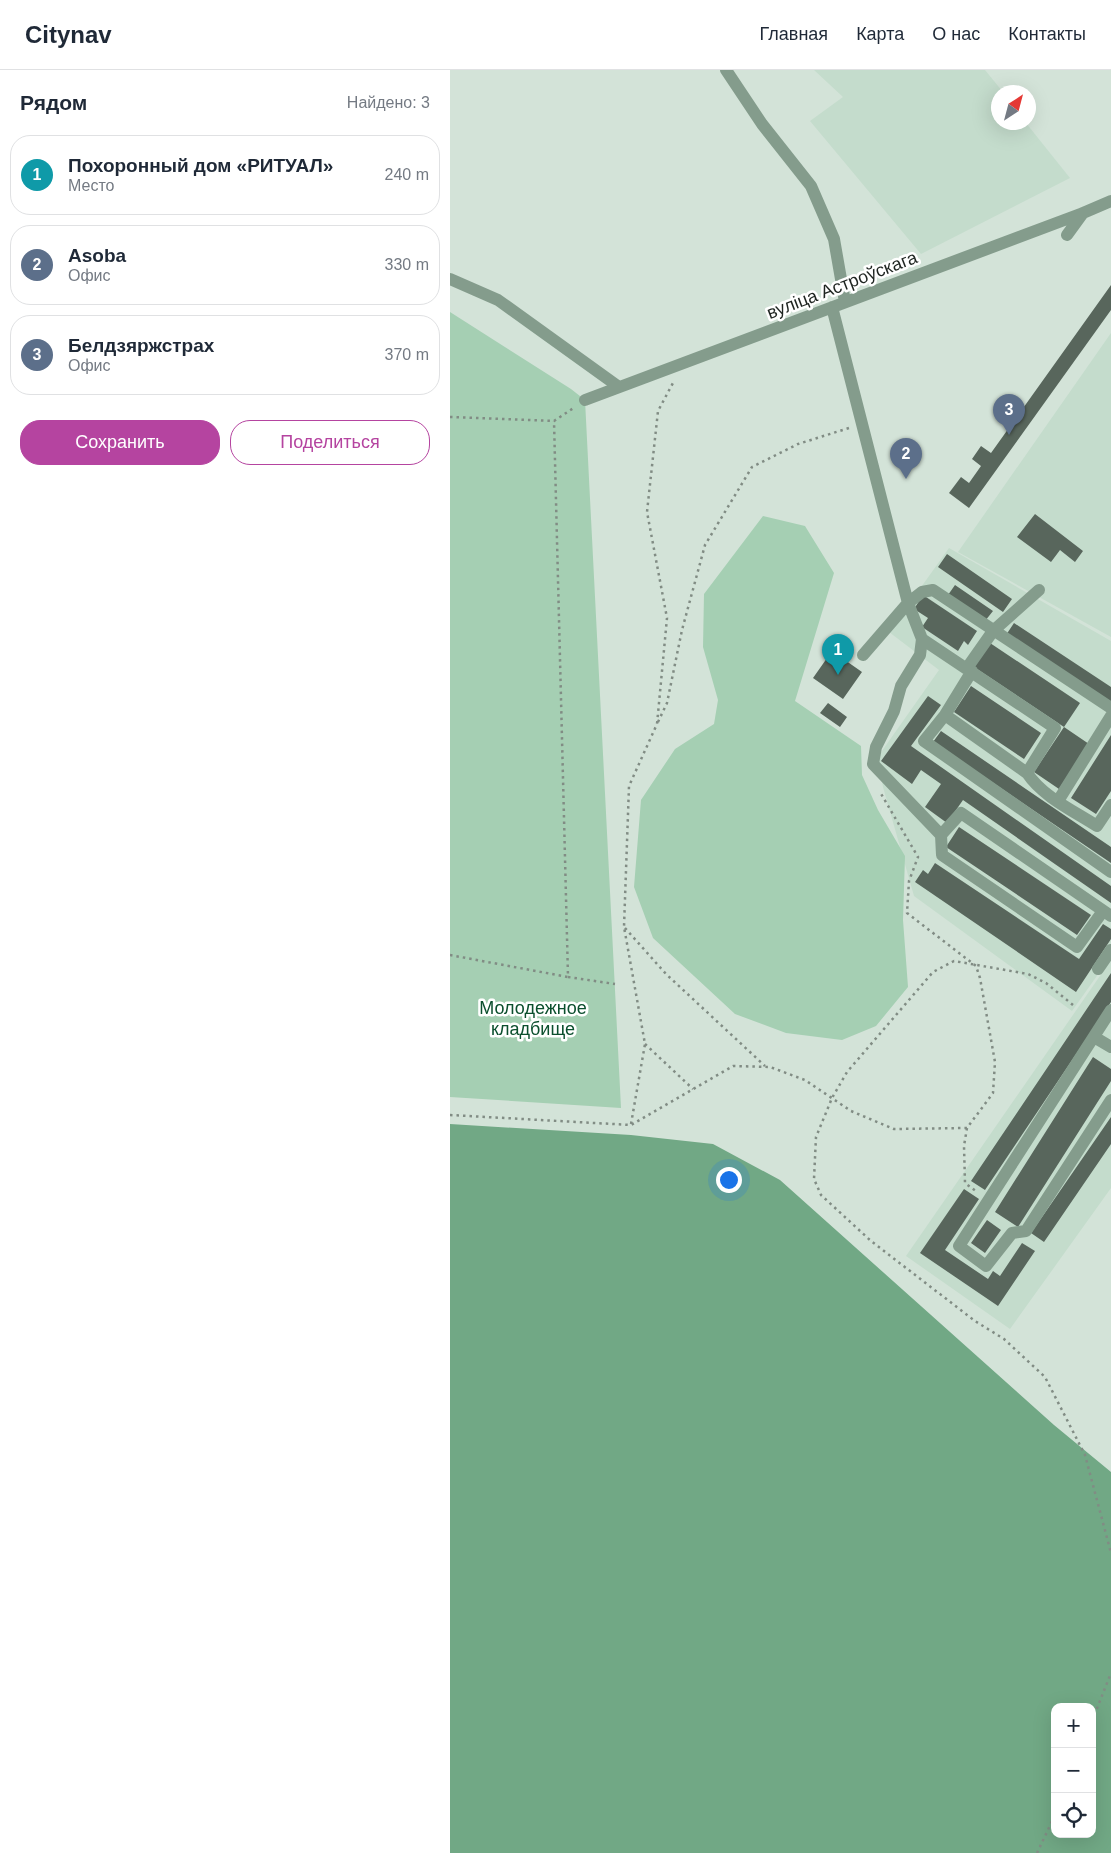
<!DOCTYPE html>
<html lang="ru">
<meta charset="utf-8">
<style>
:root{--surface:#fff;--page:#f2f2f3;--text:#1f2937;--muted:#747a83;--line:#e0e1e3;--accent:#b544a0}
body{margin:0;font-family:Arial,sans-serif;background:var(--page);color:var(--text)}
.controls{position:absolute;right:15px;bottom:15px;display:grid;overflow:hidden;border-radius:10px;box-shadow:0 5px 20px #0002}
.controls button{width:45px;height:45px;display:grid;place-items:center;padding:0;border:0;border-bottom:1px solid var(--line);background:var(--surface);color:var(--text);font:25px sans-serif}
.compass{position:absolute;left:541px;top:15px;width:45px;height:45px;border-radius:50%;background:var(--surface);box-shadow:0 5px 20px #0002;rotate:36deg}
.you{position:absolute;left:278px;top:1109px;width:18px;height:18px;margin:-12px;border:4px solid #fff;border-radius:50%;background:#1a73e8;box-shadow:0 0 0 8px #1a73e833}
.badge{display:grid;place-items:center;width:32px;height:32px;border-radius:50%;background:var(--accent);color:#fff;font-size:16px;font-weight:700}
.pin{position:absolute;translate:-50% -41px;filter:drop-shadow(0 1px 2px #0008)}
.pin::after{content:'';position:absolute;top:26px;width:18px;height:15px;background:inherit;clip-path:polygon(0 0,100% 0,50% 100%)}
.list{margin:0;padding:0;list-style:none}
h2{display:flex;justify-content:space-between;align-items:center;height:65px;margin:0;padding:0 20px;font-size:21px}
h2 small{font-size:16px;font-weight:400;color:var(--muted)}
.list li{display:grid;grid-template-columns:32px 1fr auto;gap:15px;align-items:center;box-sizing:border-box;height:80px;margin:0 10px 10px;padding:0 10px;border:1px solid var(--line);border-radius:20px}
.list b{display:block;font-size:19px;white-space:nowrap}
.list p{margin:0;font-size:16px;white-space:nowrap;color:var(--muted)}
.list em{font-size:16px;font-style:normal;color:var(--muted)}
.actions{display:flex;gap:10px;padding:15px 20px}
.actions a{flex:1;padding:11px 0;border:1px solid var(--accent);border-radius:20px;text-align:center;font-size:18px;color:var(--accent)}
.actions .main{background:var(--accent);color:#fff}
.icon{flex:none;width:28px;height:28px;fill:none;stroke:currentColor;stroke-width:2;stroke-linecap:round;stroke-linejoin:round}
.map{position:relative;flex:none;width:661px;height:1783px;overflow:hidden}
header{display:flex;align-items:center;gap:30px;box-sizing:border-box;height:70px;padding:0 25px;background:var(--surface);border-bottom:1px solid var(--line)}
header strong{font-size:24px}
nav{display:flex;gap:28px;margin-inline-start:auto;font-size:18px}
main{display:flex}
aside{flex:1;background:var(--surface)}
.map>svg:first-child{display:block}
.built{fill:#c4dccc}
.green{fill:#a5cfb3}
.forest{fill:#71a885;fill-rule:evenodd}
.building{fill:#58665c}
.lines{fill:none;stroke-linecap:round;stroke-linejoin:round}
.path{stroke:#818c84;stroke-width:2.5;stroke-dasharray:2.5 4;stroke-linecap:butt}
.minor{stroke:#849c8c;stroke-width:12}
.labels{text-anchor:middle;stroke-width:5;stroke-linejoin:round;paint-order:stroke}
.street-label{font-size:18px;fill:#1e2420;stroke:#fff}
.park-label{font-size:18px;fill:#0b4f2e;stroke:#fff}
</style>
<header>
<strong>Citynav</strong>
<nav><a>Главная</a><a>Карта</a><a>О нас</a><a>Контакты</a></nav>
</header>
<main>
<aside>
<h2>Рядом<small>Найдено: 3</small></h2>
<ul class="list">
<li><span class="badge" style="background:#0f9aa8">1</span><div><b>Похоронный дом «РИТУАЛ»</b><p>Место</p></div><em>240 m</em></li>
<li><span class="badge" style="background:#5c6f8a">2</span><div><b>Asoba</b><p>Офис</p></div><em>330 m</em></li>
<li><span class="badge" style="background:#5c6f8a">3</span><div><b>Белдзяржстрах</b><p>Офис</p></div><em>370 m</em></li>
</ul>
<div class="actions"><a class="main">Сохранить</a><a>Поделиться</a></div>
</aside>
<div class="map">
<svg width="661" height="1783" viewBox="0 0 661 1783">
<rect width="100%" height="100%" fill="#d3e3d8"/>
<path class="built" d="M364 0H535L553 22H548V52L576 53 620 108 471 184 360 51 393 27Z
M661 263V567L508 482Z
M499 478 661 571V886L622 941 464 826 433 717 427 688 489 600 439 562Z
M661 890V1118L560 1259 456 1186Z"/>
<path class="green" d="M0 242 121 319 135 330 171 1038 0 1027Z
M313 446 355 456 384 503 345 631 411 676 412 705 428 740 455 786 453 850 458 917 426 956 392 970 336 963 285 944 203 868 184 817 191 730 225 679 264 654 268 630 253 577 254 524Z"/>
<path class="forest" d="M0 1054 181 1065 263 1074 330 1110 604 1355 661 1402V1783H0ZM605 1637H642V1764H605Z"/>
<path class="building" d="M661 215V240L519 438 499 423 511 407 519 413 531 396 522 389 531 376 541 383Z
M585 444 633 481 625 492 610 480 601 492 567 467Z
M497 484 562 529 553 542 488 497Z
M505 515 543 541 535 551 498 525Z
M473 525 527 561 518 575 514 571 508 581 472 557 478 548 464 539Z
M564 553 661 617V633L556 565Z
M540 573 630 633 614 657 524 597Z
M382 581 412 602 393 629 363 608Z
M521 616 591 663 574 689 504 642Z
M478 626 491 635 461 676 661 816V833L513 730 497 753 475 737 491 714 471 700 462 714 431 691Z
M378 633 397 647 390 657 370 643Z
M614 657 639 674 609 719 584 702Z
M491 661 661 777V793L483 672Z
M661 665V721L646 744 621 728Z
M509 757 641 845 627 865 496 777Z
M485 793 629 889 653 854 661 859V869L626 922 465 812 473 800 478 804Z
M661 903V932L535 1120 521 1111Z
M643 987 661 999V1011L568 1157 545 1142Z
M661 1047V1074L594 1172 581 1163Z
M514 1119 529 1129 495 1180 538 1209 543 1201 550 1206 572 1173 585 1181 548 1236 470 1183Z
M537 1150 551 1160 535 1183 521 1173Z"/>
<g class="lines">
<path class="path" d="M0 347 104 351 125 337
M208 652 217 633 232 560 255 475 302 397 348 374 399 358
M175 858 216 904 315 996
M0 885 118 907 104 351
M118 907 165 914
M623 935 596 913 578 904 504 891 483 902 397 1002 382 1028 366 1067 364 1109 371 1125 421 1171 525 1251 554 1269 595 1307 635 1385 661 1483
M195 974 243 1019
M0 1045 181 1055 283 996 320 997 355 1010 401 1041 444 1059 517 1058 543 1023 545 992 530 908 526 896 457 843 459 811 468 787 430 722
M181 1054 195 974 174 857 179 716 207 654 217 548 197 442 208 341 224 311
M517 1058 514 1076 515 1113 527 1122
M642 1651 661 1603
M587 1783 605 1745"/>
<path class="minor" d="M276 0 312 54 361 116 384 169 395 232
M617 165 633 143
M0 209 48 230 169 317
M382 237 458 533 472 569 605 658 577 703
M135 330 633 143 661 131
M472 569 470 585 451 616 444 641 426 677 423 694 491 765 492 785 627 877 653 841
M413 585 458 533 472 522 483 520 661 638
M517 598 543 561 589 520
M522 601 495 645 474 671 661 802
M495 645 577 703C593 727 624 741 647 756L661 735
M608 731 661 646
M491 765 511 743 661 846
M648 899 661 880
M661 940 509 1176 536 1196 562 1163 576 1161 661 1030
M644 967 661 977"/>
</g>
<g class="labels">
<g class="street-label">
<text transform="translate(392 215) rotate(-21)" y="6">вуліца Астроўскага</text>
</g>
<g class="park-label">
<text x="83" y="944">Молодежное<tspan x="83" dy="21">кладбище</tspan></text>
</g>
</g>
</svg>
<div class="controls">
<button>+</button>
<button>−</button>
<button><svg class="icon" aria-label="locate" viewBox="0 0 24 24"><circle cx="12" cy="12" r="6"/><path d="M12 2v4M12 18v4M2 12h4M18 12h4"/></svg></button>
</div>
<svg class="compass" viewBox="-18 -18 36 36"><path d="M0-13l5 13h-10z" fill="#e53935"/><path d="M0 13l5-13h-10z" fill="#747a83"/></svg>
<div class="you"></div>
<div class="pin badge" style="left:388px;top:605px;background:#0f9aa8">1</div>
<div class="pin badge" style="left:456px;top:409px;background:#5c6f8a">2</div>
<div class="pin badge" style="left:559px;top:365px;background:#5c6f8a">3</div>
</div>
</main>
